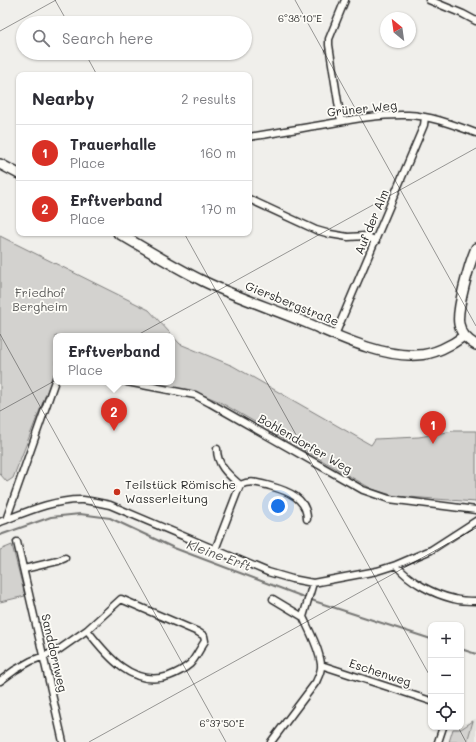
<!DOCTYPE html>
<meta charset="utf-8">
<style>
:root{--surface:#fff;--page:#f2f2f3;--text:#2b2b33;--muted:#7c7c81;--line:#e1e1e2;--accent:#d93025}
body{margin:0;font-family:Mali,sans-serif;background:var(--page);color:var(--text)}
.controls{position:absolute;right:12px;bottom:12px;display:grid;overflow:hidden;border-radius:8px;box-shadow:0 1px 3px #0004}
.controls button{width:36px;height:36px;display:grid;place-items:center;padding:0;border:0;border-bottom:1px solid var(--line);background:var(--surface);color:var(--text);font:20px sans-serif}
.compass{position:absolute;left:380px;top:12px;width:36px;height:36px;border-radius:50%;background:var(--surface);box-shadow:0 1px 3px #0004;rotate:331deg}
.you{position:absolute;left:278px;top:506px;width:14px;height:14px;margin:-10px;border:3px solid #fff;border-radius:50%;background:#1a73e8;box-shadow:0 0 0 6px #1a73e833}
.badge{display:grid;place-items:center;width:26px;height:26px;border-radius:50%;background:var(--accent);color:#fff;font-size:13px;font-weight:700}
.pin{position:absolute;translate:-50% -33px;filter:drop-shadow(0 1px 2px #0008)}
.pin::after{content:'';position:absolute;top:21px;width:14px;height:12px;background:inherit;clip-path:polygon(0 0,100% 0,50% 100%)}
.popup{position:absolute;left:53px;top:333px;width:122px;height:52px;box-sizing:border-box;display:grid;place-content:center;border-radius:8px;background:var(--surface);filter:drop-shadow(0 1px 3px #0005);font-size:13px;white-space:nowrap;color:var(--muted)}
.popup b{font-size:15px;color:var(--text)}
.popup::after{content:'';position:absolute;left:50%;top:100%;margin-left:-8px;border:8px solid transparent;border-top-color:var(--surface)}
.list{margin:0;padding:0;list-style:none}
h2{display:flex;justify-content:space-between;align-items:center;height:52px;margin:0;padding:0 16px;font-size:17px}
h2 small{font-size:13px;font-weight:400;color:var(--muted)}
.list li{display:grid;grid-template-columns:26px 1fr auto;gap:12px;align-items:center;box-sizing:border-box;height:56px;padding:0 16px;border-top:1px solid var(--line)}
.list b{display:block;font-size:15px;white-space:nowrap}
.list p{margin:0;font-size:13px;white-space:nowrap;color:var(--muted)}
.list em{font-size:13px;font-style:normal;color:var(--muted)}
.icon{flex:none;width:22px;height:22px;fill:none;stroke:currentColor;stroke-width:2;stroke-linecap:round;stroke-linejoin:round}
.map{position:relative;flex:none;width:476px;height:742px;overflow:hidden}
.search{position:absolute;background:var(--surface);box-shadow:0 1px 3px #0004;left:16px;top:16px;width:236px;height:44px;display:flex;align-items:center;gap:10px;box-sizing:border-box;padding:0 14px;border-radius:22px;color:var(--muted);font-size:15px}
.panel{position:absolute;background:var(--surface);box-shadow:0 1px 3px #0004;left:16px;top:72px;width:236px;height:164px;border-radius:8px}
.map>svg:first-child{display:block}
.built{fill:#e1e0dc}
.green{fill:#d3d2cf;stroke:#7f7e7d}
.lines{fill:none;stroke-linecap:round;stroke-linejoin:round}
.stream{stroke:#777775;stroke-width:2}
.street-casing{stroke:#2b2b2b;stroke-width:9}
.secondary-casing{stroke:#2b2b2b;stroke-width:12}
.street{stroke:#fdfcf7;stroke-width:6}
.secondary{stroke:#fdfcf7;stroke-width:9}
.ticks{fill:none;stroke:#2b2b2b;stroke-width:1;stroke-opacity:0.45}
.poi-dot{fill:#c8321e;stroke:#fdfcf7;stroke-width:1.5}
.labels{text-anchor:middle;stroke-width:3.5;stroke-linejoin:round;paint-order:stroke}
.street-label{font-size:12px;fill:#2b2b2b;stroke:#fdfcf7}
.park-label{font-size:12px;fill:#555554;stroke:#fdfcf7}
.poi-label{font-size:12px;fill:#2b2b2b;stroke:#fdfcf7;text-anchor:start}
.water-label{font-size:13px;font-style:italic;fill:#575756;stroke:#fdfcf7}
.ticks-label{font-size:10px;text-anchor:middle;fill:#2b2b2b;stroke:#fdfcf7;stroke-width:3.5;stroke-linejoin:round;paint-order:stroke}
</style>
<div class="map">
<svg width="476" height="742" viewBox="0 0 476 742">
<rect width="100%" height="100%" fill="#f0efeb"/>
<filter id="ink" filterUnits="userSpaceOnUse"><feTurbulence type="fractalNoise" baseFrequency=".025" numOctaves="2"/><feDisplacementMap in="SourceGraphic" scale="8" xChannelSelector="R" yChannelSelector="G"/><feConvolveMatrix kernelMatrix="1 2 1 2 8 2 1 2 1" color-interpolation-filters="sRGB"/></filter>
<g filter="url(#ink)">
<path class="built" d="M475 719H476V742H449L453 729 461 727V725Z"/>
<path class="green" d="M0 236 149 310 180 344 233 366 371 445 375 439 419 437 453 431H476V502L395 496 372 489 218 401 201 394 131 382H172V336H56V369L13 478 7 482 0 474Z
M12 545 25 596 0 602V550Z
M473 721 467 742H449L453 729H461Z"/>
<g class="lines">
<path class="stream" d="M0 535 51 517 80 514 110 518 174 548 317 602 431 639
M461 649 476 654"/>
<defs>
<path id="street" d="M429 0 463 14 476 21
M341 121 329 45V39L345 0
M249 137C275 133 301 128 327 124 354 119 381 114 408 115 432 116 454 125 476 133
M249 199 316 230 330 234 348 237 366 236 376 241
M335 335 424 125 425 117
M127 382 195 395 210 403 363 490 389 499 476 510
M240 485C251 480 259 483 270 486 288 491 307 498 307 519
M6 520 56 378
M0 522C26 512 55 499 83 500 92 501 101 503 110 505L268 572 292 579 313 583 377 571 396 565 431 550 476 521
M17 542 63 742
M215 550 240 485C229 475 217 466 217 449
M396 565C410 582 433 594 454 599 461 601 469 601 476 601
M24 569 58 561 65 558
M273 599 303 617
M321 665 431 701
M0 681 15 670 31 661 57 651 87 630 121 599 198 632 204 636 205 641C200 648 196 658 190 664 183 670 177 673 169 676 133 688 107 656 87 630
M271 742 316 682C318 677 322 671 321 664 319 648 310 632 303 617L313 583
M438 742 443 727"/>
<path id="secondary" d="M0 164 19 174
M118 233C146 249 174 267 203 281 236 297 273 309 307 323 340 337 381 357 417 355 433 355 452 345 464 336
M476 248C470 262 456 310 459 324 461 334 467 340 476 345"/>
</defs>
<use href="#street" class="street-casing"/>
<use href="#secondary" class="secondary-casing"/>
<use href="#street" class="street"/>
<use href="#secondary" class="secondary"/>
</g>
</g>
<path class="ticks" d="M55 0 68 23M295 0 476 326M0 31 56 0M85 53 97 75M184 233 431 678M0 334 226 742M0 411 476 148M458 727 466 742M89 742 476 528"/>
<circle class="poi-dot" cx="117" cy="492" r="4"/>
<g class="labels">
<g class="street-label">
<text transform="translate(362 109) rotate(-6)" y="4">Grüner Weg</text>
<text transform="translate(372 222) rotate(-67)" y="4">Auf der Alm</text>
<text transform="translate(292 304) rotate(22)" y="4">Giersbergstraße</text>
<text transform="translate(305 444) rotate(30)" y="4">Bohlendorfer Weg</text>
<text transform="translate(54 653) rotate(77)" y="4">Sanddornweg</text>
<text transform="translate(380 673) rotate(18)" y="4">Eschenweg</text>
</g>
<g class="park-label">
<text x="40" y="297">Friedhof<tspan x="40" dy="14">Bergheim</tspan></text>
</g>
<g class="poi-label">
<text x="125" y="489">Teilstück Römische<tspan x="125" dy="14">Wasserleitung</tspan></text>
</g>
<g class="water-label">
<text transform="translate(219 555) rotate(20)" y="5">Kleine Erft</text>
</g>
</g>
<g class="ticks-label">
<text x="300" y="22">6°38'10"E</text>
<text x="222" y="727">6°37'50"E</text>
</g>
</svg>
<div class="controls">
<button>+</button>
<button>−</button>
<button><svg class="icon" aria-label="locate" viewBox="0 0 24 24"><circle cx="12" cy="12" r="6"/><path d="M12 2v4M12 18v4M2 12h4M18 12h4"/></svg></button>
</div>
<svg class="compass" viewBox="-18 -18 36 36"><path d="M0-13l5 13h-10z" fill="#e53935"/><path d="M0 13l5-13h-10z" fill="#7c7c81"/></svg>
<div class="you"></div>
<div class="pin badge" style="left:433px;top:444px">1</div>
<div class="pin badge" style="left:114px;top:431px">2</div>
<div class="popup"><b>Erftverband</b>Place</div>
<div class="search"><svg class="icon" aria-label="search" viewBox="0 0 24 24"><circle cx="10" cy="10" r="6"/><path d="M15 15l6 6"/></svg>Search here</div>
<section class="panel">
<h2>Nearby<small>2 results</small></h2>
<ul class="list">
<li><span class="badge">1</span><div><b>Trauerhalle</b><p>Place</p></div><em>160 m</em></li>
<li><span class="badge">2</span><div><b>Erftverband</b><p>Place</p></div><em>170 m</em></li>
</ul>
</section>
</div>
